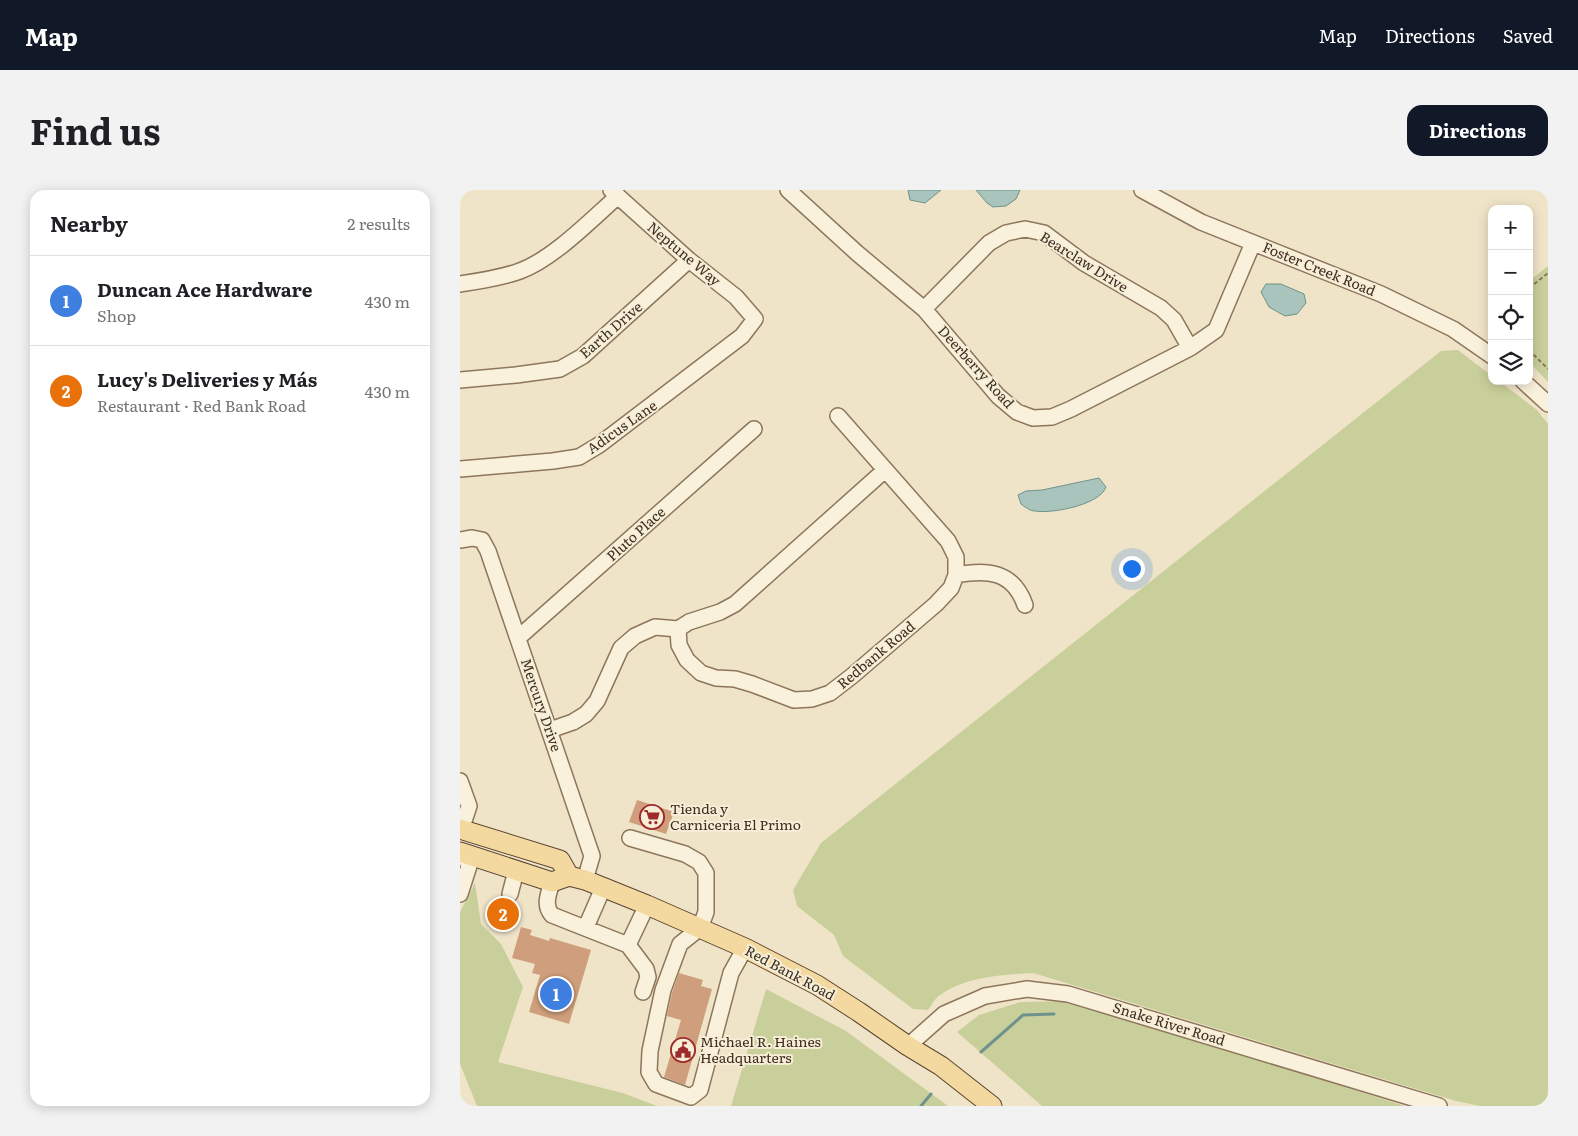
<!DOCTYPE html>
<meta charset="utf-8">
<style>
:root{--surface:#fff;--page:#f2f2f2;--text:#202124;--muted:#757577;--line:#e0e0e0;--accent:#111827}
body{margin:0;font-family:Literata,serif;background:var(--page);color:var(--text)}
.controls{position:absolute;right:15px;top:15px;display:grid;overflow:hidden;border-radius:10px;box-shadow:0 2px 12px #0003}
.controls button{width:45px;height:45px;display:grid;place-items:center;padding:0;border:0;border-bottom:1px solid var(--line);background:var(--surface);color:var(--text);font:25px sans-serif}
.you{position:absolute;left:671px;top:378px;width:18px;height:18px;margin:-12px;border:4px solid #fff;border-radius:50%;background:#1a73e8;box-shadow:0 0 0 8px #1a73e833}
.badge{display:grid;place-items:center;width:32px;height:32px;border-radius:50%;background:var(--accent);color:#fff;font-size:16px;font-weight:700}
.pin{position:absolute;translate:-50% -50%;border:2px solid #fff;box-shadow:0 1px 5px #0006}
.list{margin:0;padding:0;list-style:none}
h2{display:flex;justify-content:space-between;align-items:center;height:65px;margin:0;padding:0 20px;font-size:21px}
h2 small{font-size:16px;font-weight:400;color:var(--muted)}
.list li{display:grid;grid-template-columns:32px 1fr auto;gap:15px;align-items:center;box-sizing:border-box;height:90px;padding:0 20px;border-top:1px solid var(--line)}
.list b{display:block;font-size:19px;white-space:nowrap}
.list p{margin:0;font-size:16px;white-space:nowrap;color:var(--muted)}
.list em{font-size:16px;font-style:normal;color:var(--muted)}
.icon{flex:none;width:28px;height:28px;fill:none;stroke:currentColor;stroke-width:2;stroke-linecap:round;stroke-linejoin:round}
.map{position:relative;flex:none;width:1088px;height:916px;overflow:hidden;border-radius:15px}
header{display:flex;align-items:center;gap:30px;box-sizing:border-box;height:70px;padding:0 25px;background:var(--accent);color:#fff}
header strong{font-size:24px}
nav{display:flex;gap:28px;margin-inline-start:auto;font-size:18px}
.intro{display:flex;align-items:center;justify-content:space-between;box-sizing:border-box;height:120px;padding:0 30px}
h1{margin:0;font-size:35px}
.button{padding:12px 22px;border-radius:15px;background:var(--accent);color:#fff;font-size:18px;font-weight:700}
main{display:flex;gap:30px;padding:0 30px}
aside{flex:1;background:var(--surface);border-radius:15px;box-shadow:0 2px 12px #0003}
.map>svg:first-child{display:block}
.green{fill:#c9cf9b}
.water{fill:#a9c4bc;stroke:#6f938a}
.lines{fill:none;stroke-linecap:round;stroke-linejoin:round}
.stream{stroke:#6f938a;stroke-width:3}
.building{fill:#cf9f7d}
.minor-casing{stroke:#8d765c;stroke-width:18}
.major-casing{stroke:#5b4430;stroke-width:21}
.path{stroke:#8d765c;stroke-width:2;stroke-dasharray:4 2.5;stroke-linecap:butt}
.minor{stroke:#faf1dc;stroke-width:15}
.major{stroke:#f3d9a0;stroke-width:19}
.labels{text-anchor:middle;stroke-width:4;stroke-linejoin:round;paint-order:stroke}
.street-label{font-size:14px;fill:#3d2e20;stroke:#f7eed8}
.poi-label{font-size:14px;fill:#3d2e20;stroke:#f7eed8;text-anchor:start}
</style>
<header>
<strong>Map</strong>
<nav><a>Map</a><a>Directions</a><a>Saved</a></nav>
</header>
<div class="intro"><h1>Find us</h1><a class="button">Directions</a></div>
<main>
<aside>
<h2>Nearby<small>2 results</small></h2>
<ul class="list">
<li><span class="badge" style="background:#3f7fe0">1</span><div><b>Duncan Ace Hardware</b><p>Shop</p></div><em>430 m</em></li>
<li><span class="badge" style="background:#e8710a">2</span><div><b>Lucy's Deliveries y Más</b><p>Restaurant · Red Bank Road</p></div><em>430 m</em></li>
</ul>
</aside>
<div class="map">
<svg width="1088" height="916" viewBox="0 0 1088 916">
<rect width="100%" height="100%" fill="#f0e4c8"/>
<path class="green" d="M1088 76V192L1069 172V91Z
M998 160 1032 186V191H1039L1077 220 1088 234V916H1020L996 911 573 783C542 785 507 786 480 805 475 808 472 815 468 820L453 819 383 766 374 745 337 716 333 700 361 653 981 161Z
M15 693 21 734 41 754 63 797 38 872 163 903 197 916H17L0 874V722Z
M306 799 386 841 488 916H271Z
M612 811 945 916H582L497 842 519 825 560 812Z"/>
<path class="water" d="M448 0H481L465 13 450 10Z
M516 0H560L556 9 546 16 533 17 527 13Z
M806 94H821L844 104 846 113 837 124 825 126 809 117 801 102Z
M639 288 646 297C640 315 591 324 575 321 570 321 565 317 561 314L558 305 566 301 582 300Z"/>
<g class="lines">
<path class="stream" d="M521 862 563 825 594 824
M461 916 471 904"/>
</g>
<path class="building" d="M177 610 214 622 206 644 169 632Z
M36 713 52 717V719H54L49 735 32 729Z
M61 737 72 740 70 745 89 751 90 748 131 760 109 834 69 822 80 785 72 783 75 774 52 768Z
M219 783 243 790 241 796 252 799 225 895 204 887 221 830 207 826 212 803Z"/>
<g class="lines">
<defs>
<path id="minor" d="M328 0 397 63 464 119 538 206 557 222 573 228 592 227 611 219 730 158 756 140 793 53
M682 0 741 32 921 104 993 139 1032 166
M0 94C20 91 41 88 60 81 93 69 132 29 158 6
M464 119 529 53 546 43 565 39 584 43 624 73 701 118 714 130 730 158
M0 190 56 185 100 179 123 166 229 70
M1063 191 1088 214
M0 279 93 271 119 267 139 255 282 146 295 129 276 107 229 70 151 0
M0 350 12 348 22 350 28 361 132 666 125 690
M496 385C527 379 553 381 565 415
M218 439 219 455 227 470 241 483 256 488 275 489 292 494 334 510 352 509 370 503 392 486 476 414 491 398 496 385V367L488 351 378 226
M58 448 294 239
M90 540 113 532 126 524 137 511 161 458 175 446 195 437 218 439 229 432 260 422 275 414 425 280
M0 591 9 616 1 640
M170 648 225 664 239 672 246 683V722L240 738 220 754 203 800 190 861 189 882 196 894 231 907 240 900 271 783 285 758
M92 692C89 703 83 715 92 725L168 755 186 779 188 787 183 802
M0 704 9 676 6 669 7 665
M50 704 56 681
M126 737 143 698
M168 755 187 715
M448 856 484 824 525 806 567 799 608 804 979 916"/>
<path id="major" d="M0 639 100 670 109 686
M0 662 92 692 109 686 125 690 187 715 285 758 357 795 399 822 448 856 481 876 532 916"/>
</defs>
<use href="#minor" class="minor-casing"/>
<use href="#major" class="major-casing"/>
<path class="path" d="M1069 98 1088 83
M1069 160 1088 179"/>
<use href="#minor" class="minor"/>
<use href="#major" class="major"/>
</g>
<defs>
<symbol id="supermarket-ring" viewBox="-11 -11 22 22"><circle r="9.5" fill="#f7eed8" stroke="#9e2a2b" stroke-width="1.5"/><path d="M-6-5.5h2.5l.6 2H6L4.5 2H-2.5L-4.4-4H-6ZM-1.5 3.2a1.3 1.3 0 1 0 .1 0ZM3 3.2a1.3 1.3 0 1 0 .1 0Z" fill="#9e2a2b"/></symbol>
<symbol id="civic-ring" viewBox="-11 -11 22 22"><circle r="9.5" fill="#f7eed8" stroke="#9e2a2b" stroke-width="1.5"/><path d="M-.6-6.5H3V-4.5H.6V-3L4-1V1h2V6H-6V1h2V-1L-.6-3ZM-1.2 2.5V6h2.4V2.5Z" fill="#9e2a2b"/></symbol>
</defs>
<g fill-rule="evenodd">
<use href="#supermarket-ring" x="178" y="613" width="28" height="28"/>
<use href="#civic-ring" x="209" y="846" width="28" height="28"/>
</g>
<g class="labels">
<g class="street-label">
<text transform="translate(224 64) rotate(40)" y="5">Neptune Way</text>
<text transform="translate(624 72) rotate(32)" y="5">Bearclaw Drive</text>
<text transform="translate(859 79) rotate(22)" y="5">Foster Creek Road</text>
<text transform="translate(151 140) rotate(-41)" y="5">Earth Drive</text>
<text transform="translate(516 177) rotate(48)" y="5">Deerberry Road</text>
<text transform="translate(162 237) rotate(-35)" y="5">Adicus Lane</text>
<text transform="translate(176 344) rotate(-42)" y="5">Pluto Place</text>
<text transform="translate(416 465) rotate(-40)" y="5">Redbank Road</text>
<text transform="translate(81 515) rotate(71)" y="5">Mercury Drive</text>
<text transform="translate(330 783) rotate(28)" y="5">Red Bank Road</text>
<text transform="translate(709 834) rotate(17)" y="5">Snake River Road</text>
</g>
<g class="poi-label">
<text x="210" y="624">Tienda y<tspan x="210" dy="16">Carniceria El Primo</tspan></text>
<text x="240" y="857">Michael R. Haines<tspan x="240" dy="16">Headquarters</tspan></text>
</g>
</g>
</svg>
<div class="controls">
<button>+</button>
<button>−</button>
<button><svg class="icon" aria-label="locate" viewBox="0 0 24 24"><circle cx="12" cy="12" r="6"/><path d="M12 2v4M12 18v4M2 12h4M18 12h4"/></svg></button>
<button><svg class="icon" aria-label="layers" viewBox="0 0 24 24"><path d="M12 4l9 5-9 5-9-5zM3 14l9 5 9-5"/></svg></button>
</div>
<div class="you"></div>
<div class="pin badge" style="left:96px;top:804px;background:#3f7fe0">1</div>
<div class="pin badge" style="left:43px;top:724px;background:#e8710a">2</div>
</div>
</main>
